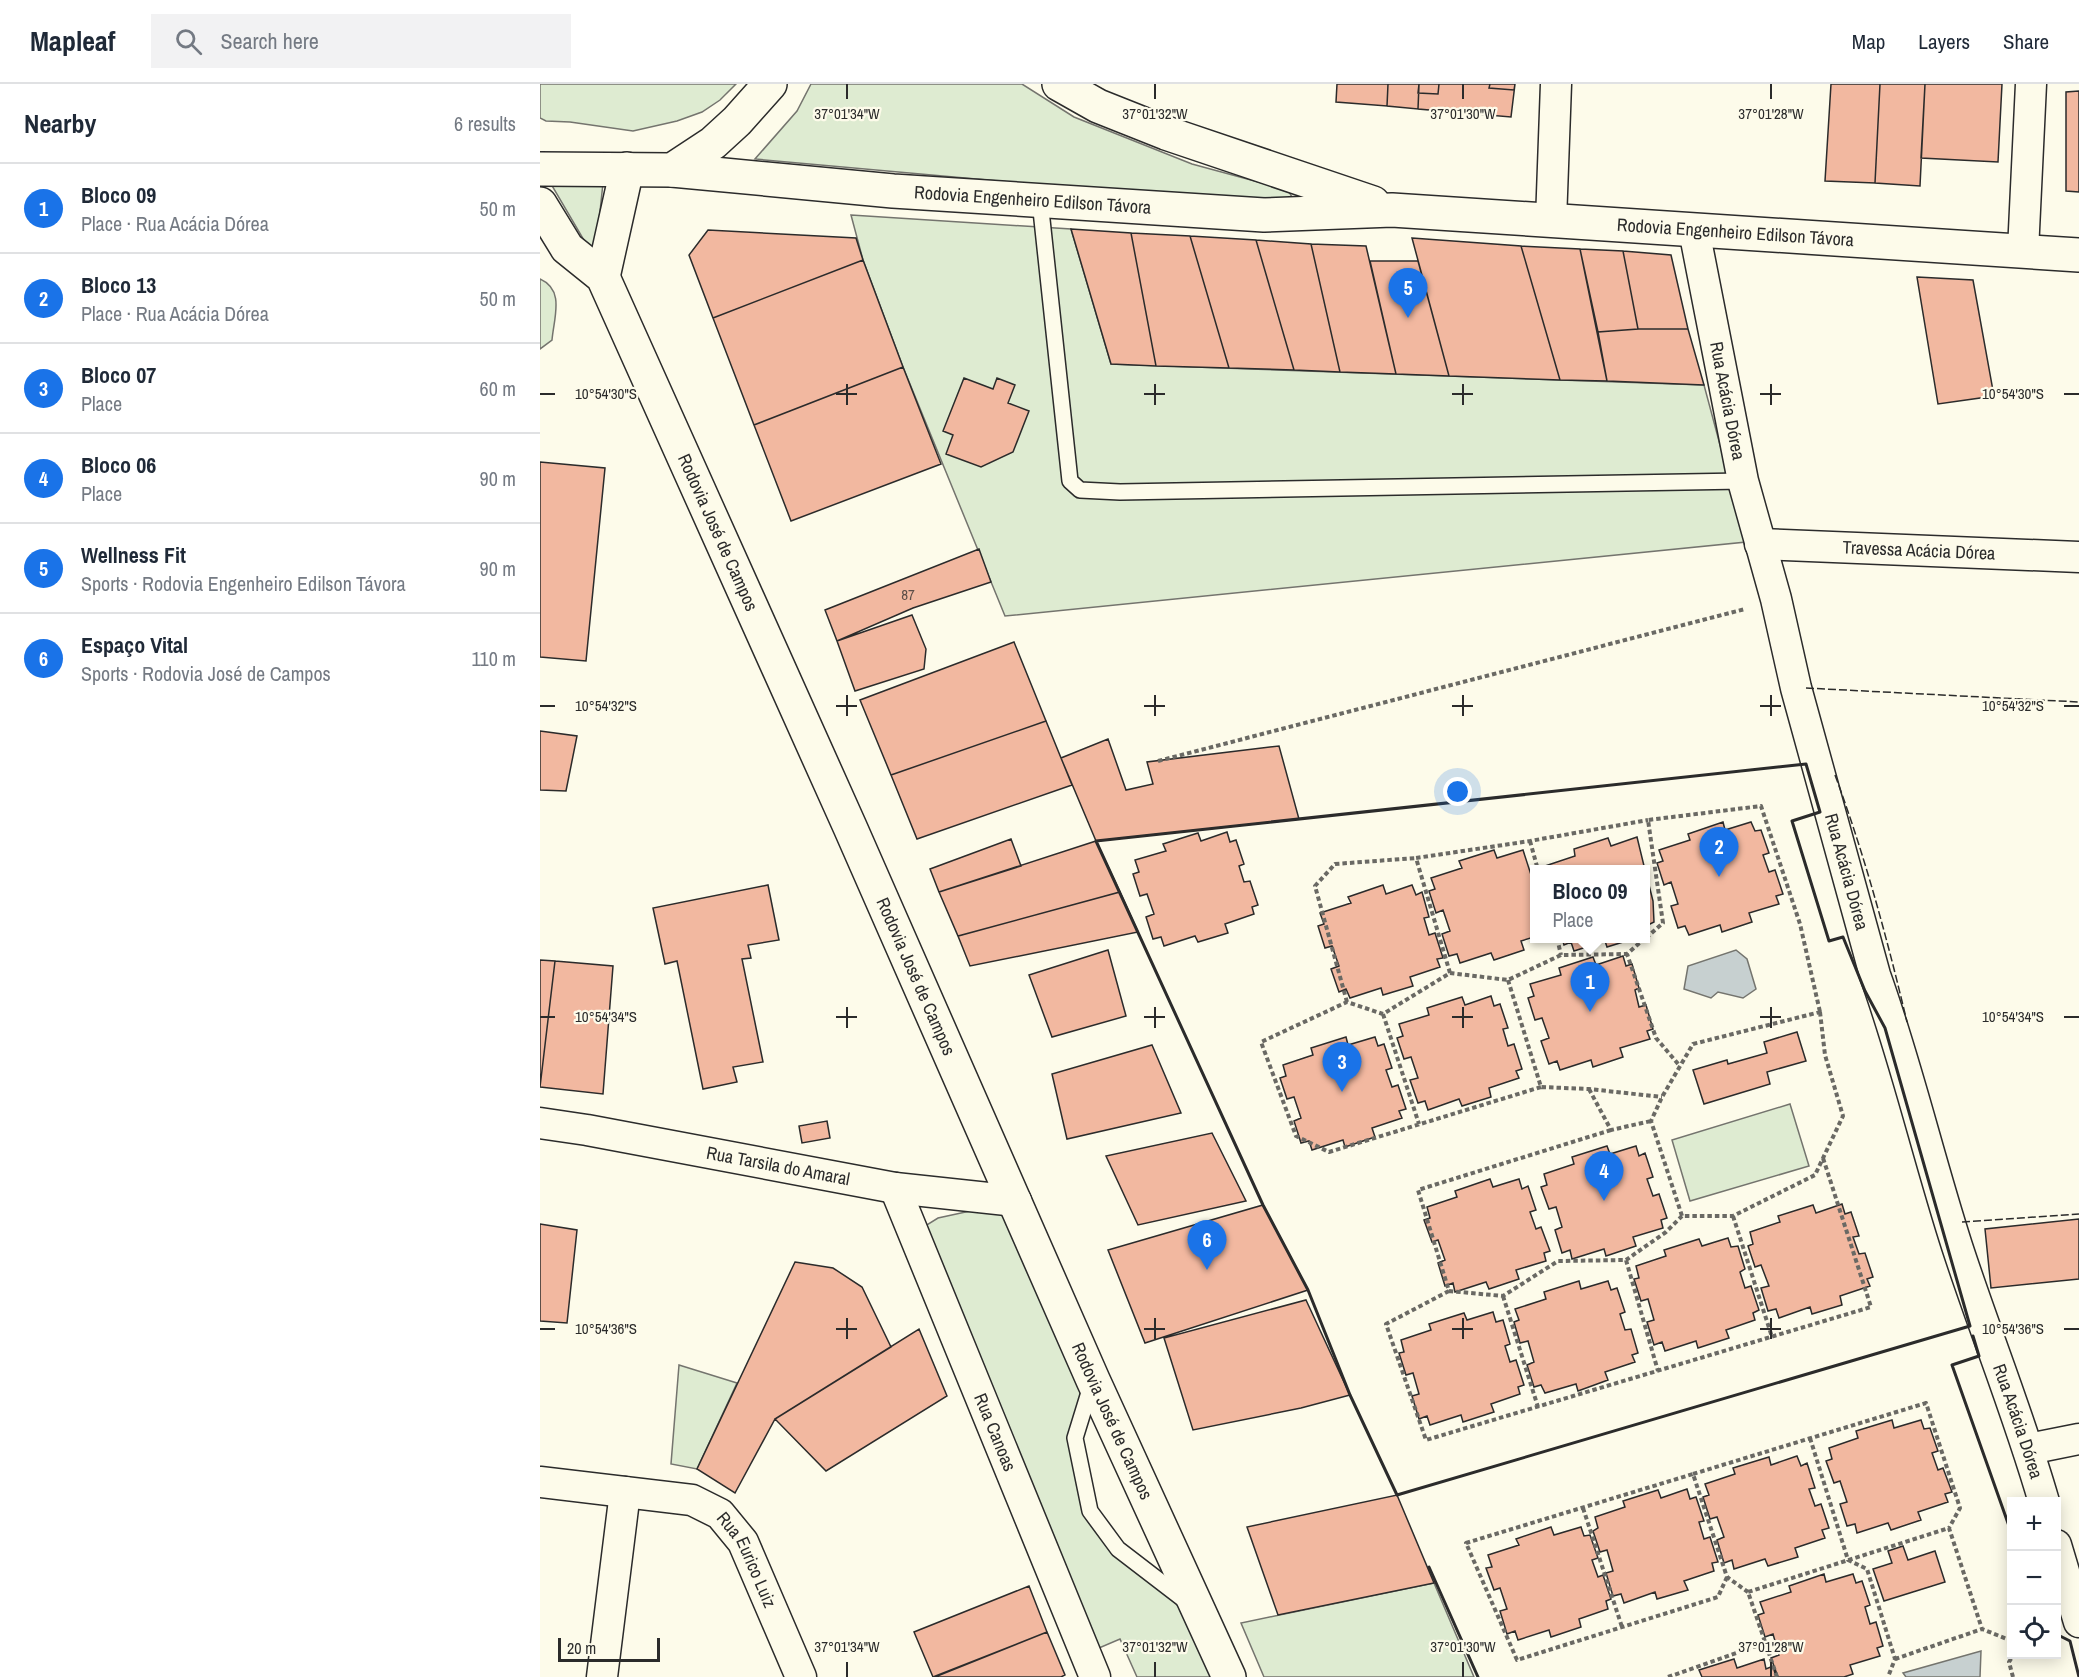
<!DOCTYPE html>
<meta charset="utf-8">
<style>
:root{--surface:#fff;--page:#f2f2f3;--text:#1f2937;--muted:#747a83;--line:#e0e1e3;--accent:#1a73e8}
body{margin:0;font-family:"Archivo Narrow",sans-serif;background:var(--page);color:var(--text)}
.controls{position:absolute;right:18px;bottom:18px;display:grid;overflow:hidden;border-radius:0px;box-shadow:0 3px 15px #0003}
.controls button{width:54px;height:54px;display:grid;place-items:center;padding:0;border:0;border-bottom:2px solid var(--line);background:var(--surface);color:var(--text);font:30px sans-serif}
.scale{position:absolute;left:18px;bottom:15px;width:102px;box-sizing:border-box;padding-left:6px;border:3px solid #2b2b2b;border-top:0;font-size:16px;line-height:21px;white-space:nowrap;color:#2b2b2b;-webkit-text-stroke:4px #fdfbea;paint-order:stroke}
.you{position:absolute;left:918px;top:708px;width:21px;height:21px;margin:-15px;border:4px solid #fff;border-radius:50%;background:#1a73e8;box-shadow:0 0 0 9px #1a73e833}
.badge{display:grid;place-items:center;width:39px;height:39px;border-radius:50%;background:var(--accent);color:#fff;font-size:20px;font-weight:700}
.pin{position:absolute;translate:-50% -50px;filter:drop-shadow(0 2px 3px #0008)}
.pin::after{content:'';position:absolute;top:32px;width:21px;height:18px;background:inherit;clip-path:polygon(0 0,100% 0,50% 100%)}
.popup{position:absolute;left:990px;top:781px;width:120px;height:78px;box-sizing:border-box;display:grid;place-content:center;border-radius:0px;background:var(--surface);filter:drop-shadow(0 2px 4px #0005);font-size:20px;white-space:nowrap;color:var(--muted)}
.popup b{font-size:22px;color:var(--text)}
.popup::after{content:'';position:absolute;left:50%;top:100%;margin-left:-12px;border:12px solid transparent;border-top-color:var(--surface)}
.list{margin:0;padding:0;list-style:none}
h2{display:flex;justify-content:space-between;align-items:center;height:78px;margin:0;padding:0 24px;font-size:26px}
h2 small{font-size:20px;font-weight:400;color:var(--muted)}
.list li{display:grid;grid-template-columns:39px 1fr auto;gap:18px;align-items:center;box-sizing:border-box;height:90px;padding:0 24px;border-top:2px solid var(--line)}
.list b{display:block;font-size:22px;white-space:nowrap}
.list p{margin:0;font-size:20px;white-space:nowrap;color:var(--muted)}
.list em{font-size:20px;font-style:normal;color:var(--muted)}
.icon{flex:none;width:33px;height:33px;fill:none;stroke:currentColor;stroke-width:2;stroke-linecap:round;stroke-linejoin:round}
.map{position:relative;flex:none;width:1539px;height:1593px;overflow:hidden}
header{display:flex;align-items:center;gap:36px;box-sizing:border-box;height:84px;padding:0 30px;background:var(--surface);border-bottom:2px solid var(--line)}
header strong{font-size:28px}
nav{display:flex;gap:33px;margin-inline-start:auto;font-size:21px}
.search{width:420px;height:54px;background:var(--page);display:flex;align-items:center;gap:15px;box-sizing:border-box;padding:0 21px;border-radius:0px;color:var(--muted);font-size:22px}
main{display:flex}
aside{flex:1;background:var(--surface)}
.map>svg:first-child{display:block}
.green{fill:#deebd1;stroke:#74746e;stroke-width:1.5}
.water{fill:#c7d0d0;stroke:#74746e;stroke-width:1.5}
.building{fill:#f2b8a0;stroke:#2b2b2b;stroke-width:1.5}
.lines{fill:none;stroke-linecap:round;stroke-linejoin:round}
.lane-casing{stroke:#2b2b2b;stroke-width:18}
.street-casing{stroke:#2b2b2b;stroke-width:33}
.secondary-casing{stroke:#2b2b2b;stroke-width:36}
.primary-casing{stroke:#2b2b2b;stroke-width:36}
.path{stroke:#6a6964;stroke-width:4;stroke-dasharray:4.5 3;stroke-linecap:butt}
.lane{stroke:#fdfbea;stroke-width:15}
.street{stroke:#fdfbea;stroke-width:30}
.secondary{stroke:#fdfbea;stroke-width:33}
.primary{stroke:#fdfbea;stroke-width:33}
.fence{stroke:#2b2b2b;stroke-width:1.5;stroke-dasharray:8 3;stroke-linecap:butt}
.wall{stroke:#2b2b2b;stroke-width:3}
.ticks{fill:none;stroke:#2b2b2b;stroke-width:2}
.labels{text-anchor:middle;stroke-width:4.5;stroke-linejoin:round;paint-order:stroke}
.number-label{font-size:15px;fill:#5d4e48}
.street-label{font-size:18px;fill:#2b2b2b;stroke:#fdfbea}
.ticks-label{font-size:15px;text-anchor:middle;fill:#2b2b2b;stroke:#fdfbea;stroke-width:4.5;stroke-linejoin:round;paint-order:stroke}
</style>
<header>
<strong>Mapleaf</strong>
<div class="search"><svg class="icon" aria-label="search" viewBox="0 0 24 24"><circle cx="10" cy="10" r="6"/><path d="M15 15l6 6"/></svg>Search here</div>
<nav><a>Map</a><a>Layers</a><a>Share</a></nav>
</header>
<main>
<aside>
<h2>Nearby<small>6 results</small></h2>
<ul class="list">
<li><span class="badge">1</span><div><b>Bloco 09</b><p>Place · Rua Acácia Dórea</p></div><em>50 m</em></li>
<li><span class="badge">2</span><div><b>Bloco 13</b><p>Place · Rua Acácia Dórea</p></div><em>50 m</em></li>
<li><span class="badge">3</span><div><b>Bloco 07</b><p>Place</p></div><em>60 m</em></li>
<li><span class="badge">4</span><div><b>Bloco 06</b><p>Place</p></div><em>90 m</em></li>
<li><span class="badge">5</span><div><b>Wellness Fit</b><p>Sports · Rodovia Engenheiro Edilson Távora</p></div><em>90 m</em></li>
<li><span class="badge">6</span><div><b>Espaço Vital</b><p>Sports · Rodovia José de Campos</p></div><em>110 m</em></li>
</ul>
</aside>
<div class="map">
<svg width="1539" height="1593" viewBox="0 0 1539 1593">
<rect width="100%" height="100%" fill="#fdfbea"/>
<path class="green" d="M0 0H196L180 16 162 28 137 37 93 47 30 38 6 37 0 34Z
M271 0H482L534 33 652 80 748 106 754 117 744 123 215 75 257 27Z
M63 99 55 175 11 100Z
M311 131 531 145 571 280 1164 301 1206 458 465 532 363 283 323 176Z
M0 195C25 206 14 233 12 256L0 265Z
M1250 1020 1269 1082 1150 1117 1132 1056Z
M476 1117 553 1296 535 1354 550 1427 578 1465 660 1529 690 1593H597L580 1555 545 1570 385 1142 398 1134Z
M139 1281 197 1299 157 1385 131 1380Z
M894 1499 934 1593H724L701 1539Z"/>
<path class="water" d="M1196 866 1207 875 1216 905 1203 914 1178 908 1171 914 1144 905 1148 882Z
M1441 1567 1440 1593H1366L1363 1589Z"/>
<path class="building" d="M797 0H848L847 22 796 18Z
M848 0H879L878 25 847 22Z
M879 0H975L971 33 878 25Z
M879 0H899L898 10 878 9Z
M950 0H975L974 6 949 4Z
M1291 0H1340L1335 99 1285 97Z
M1340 0H1385L1380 102 1335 99Z
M1385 0H1462L1458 78 1381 74Z
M1539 7V108L1526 107V8Z
M531 145 591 149 616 282 571 280Z
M168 146 316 154 323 176 173 234 149 171Z
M591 149 650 152 689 284 616 282Z
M650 152 716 156 754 286 689 284Z
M872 154 981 162 1020 296 909 292Z
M716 156 771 160 800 288 754 286Z
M771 160 826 162 856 290 800 288Z
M981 162 1040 165 1067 297 1020 296Z
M1040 165 1083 167 1098 245 1058 248Z
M1083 167 1131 171 1148 245H1098Z
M323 176 363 283 214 341 173 234Z
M830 177H878L909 292 856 290Z
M1377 193 1433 196 1454 312 1398 320Z
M1098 245H1148L1164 301 1067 297 1058 248Z
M363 283 401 380 251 437 214 341Z
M424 294 453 305 457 294 475 301 468 319 489 327 473 368 441 383 406 370 413 351 403 347Z
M0 378 65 384 46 577 0 573Z
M439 465 451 498 373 524 297 557 285 526Z
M372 531 386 565 384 585 315 607 297 557Z
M474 558 506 637 351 691 320 616Z
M506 637 532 701 377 755 351 691Z
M0 647 37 652 26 707 0 706Z
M568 655 586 706 613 700 607 678 739 662 759 735 556 757 521 674Z
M1183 738 1185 746 1211 738 1215 747 1221 746 1229 769 1223 771 1229 788 1235 786 1243 810 1236 812 1239 820 1209 829 1212 838 1182 848 1180 841 1149 851 1145 842 1138 844 1131 822 1138 820 1131 798 1124 801 1117 779 1123 777 1119 766 1150 756 1148 750Z
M687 748 690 758 696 756 704 780 699 782 704 798 710 797 718 821 712 823 714 830 685 840 688 849 658 858 655 852 624 862 621 853 613 855 606 833 614 830 607 810 600 812 593 790 599 788 595 776 626 767 623 760 658 749 661 757Z
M1097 753 1105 786H1006L1005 782 1035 772 1034 765 1068 754 1071 762Z
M471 755 481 782 399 808 390 785Z
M556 757 580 808 418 852 399 808Z
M954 766 957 774 983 766 994 800V853L981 857 984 866 954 876 951 869 920 879 917 870 909 872 902 850 910 847 903 826 896 829 889 807 895 805 891 794 922 784 919 777Z
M1106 789 1113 817 1114 838 1106 842Z
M228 801 239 856 208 861 211 874 202 875 223 978 193 983 197 998 163 1005 137 877 125 880 113 824Z
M843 801 846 810 872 801 876 811 882 808 889 833 884 834 889 851 895 849 903 874 897 875 900 883 870 893 873 902 843 911 841 904 810 914 806 905 799 908 791 885 799 882 792 862 785 864 778 842 784 840 780 829 811 819 808 813Z
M580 808 598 848 430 882 418 852Z
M1022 854H1096L1067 863 1065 857 1034 867 1031 858 1024 861Z
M568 866 586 932 512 953 489 891Z
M1083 872 1086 882 1092 880 1099 904 1095 906 1099 923 1106 921 1113 945 1107 947 1110 955 1080 964 1083 973 1053 983 1051 976 1020 986 1017 977 1009 980 1001 957 1009 954 1002 934 995 936 988 914 994 912 990 900 1021 891 1019 884 1053 873 1056 881Z
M0 876 15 877 0 1003Z
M15 877 73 882 63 1010 0 1003Z
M951 912 954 922 960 920 968 944 963 945 968 962 974 960 982 985 976 987 979 994 949 1004 951 1013 922 1022 919 1015 888 1026 885 1017 878 1019 870 996 878 994 871 973 864 975 857 954 863 952 859 940 889 931 887 924 922 913 925 921Z
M1257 948 1266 977 1227 988 1230 1000 1164 1020 1153 986 1187 976 1188 980 1227 969 1224 958Z
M806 953 808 961 835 953 838 962 844 960 852 984 846 986 852 1003 858 1001 866 1025 859 1027 862 1034 832 1044 835 1053 805 1063 803 1056 772 1066 769 1057 761 1059 754 1037 761 1034 754 1013 747 1015 740 994 746 992 743 981 773 971 771 964Z
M612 961 641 1029 527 1055 512 990Z
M287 1037 290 1054 262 1059 259 1042Z
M672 1049 706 1117 598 1141 566 1072Z
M1067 1062 1070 1070 1096 1062 1099 1072 1105 1069 1113 1093 1107 1095 1113 1112 1119 1110 1127 1134 1121 1136 1123 1144 1093 1153 1096 1162 1066 1172 1064 1165 1032 1175 1030 1166 1022 1169 1015 1146 1022 1143 1016 1123 1009 1125 1001 1103 1007 1101 1004 1090 1034 1080 1032 1073Z
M950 1095 953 1103 979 1095 982 1105 988 1102 996 1126 990 1128 996 1145 1001 1143 1010 1167 1004 1169 1006 1177 976 1186 979 1195 949 1205 946 1198 915 1208 913 1199 905 1202 898 1179 905 1176 898 1156 892 1158 884 1136 890 1134 887 1123 917 1113 915 1107Z
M1302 1120 1305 1130 1311 1128 1319 1152 1313 1153 1319 1170 1325 1169 1333 1193 1327 1195 1330 1202 1300 1212 1302 1221 1272 1230 1270 1223 1239 1234 1236 1225 1228 1227 1221 1204 1229 1202 1221 1181 1215 1183 1208 1162 1213 1160 1210 1148 1240 1138 1238 1132 1273 1121 1276 1129Z
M723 1121 768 1206 605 1259 568 1166Z
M1539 1135V1195L1451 1204 1445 1145Z
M0 1140 37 1146 27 1239 0 1237Z
M1188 1154 1191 1163 1198 1162 1205 1185 1200 1188 1205 1204 1211 1202 1219 1226 1213 1229 1215 1236 1186 1246 1189 1254 1158 1264 1156 1257 1125 1267 1122 1258 1114 1261 1107 1238 1114 1236 1108 1215 1101 1217 1094 1195 1099 1194 1096 1182 1126 1172 1124 1166 1159 1155 1162 1162Z
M255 1178 293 1184 322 1203 351 1263 235 1335 195 1409 157 1385Z
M1039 1197 1041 1205 1068 1197 1071 1206 1077 1204 1085 1228 1080 1230 1085 1246 1091 1245 1098 1269 1092 1271 1095 1278 1065 1288 1068 1296 1038 1307 1036 1300 1005 1309 1001 1301 994 1303 987 1281 994 1278 988 1257 980 1259 974 1238 979 1236 975 1225 1006 1215 1004 1208Z
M766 1216 810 1311 761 1324 653 1346 624 1254Z
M953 1228 956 1238 963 1236 970 1260 965 1262 970 1278 976 1276 984 1301 978 1303 980 1310 951 1320 954 1328 923 1338 921 1331 890 1341 887 1332 879 1335 872 1312 879 1310 873 1289 866 1291 859 1269 864 1268 861 1256 891 1246 889 1240 924 1229 927 1236Z
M379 1245 407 1312 286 1387 235 1335Z
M1352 1336 1354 1344 1381 1336 1384 1345 1390 1344 1398 1367 1392 1369 1398 1386 1403 1384 1412 1408 1405 1410 1408 1418 1378 1428 1381 1436 1351 1446 1348 1439 1317 1449 1315 1440 1307 1442 1300 1420 1307 1418 1300 1397 1294 1399 1286 1377 1292 1375 1289 1364 1318 1354 1316 1347Z
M1257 1372 1261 1382 1267 1379 1275 1404 1269 1405 1275 1422 1281 1420 1289 1444 1282 1446 1285 1454 1255 1464 1258 1473 1228 1482 1225 1475 1194 1485 1192 1476 1184 1479 1177 1456 1184 1453 1177 1433 1170 1435 1163 1413 1169 1411 1165 1400 1195 1390 1193 1384 1229 1373 1231 1381Z
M1147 1405 1150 1415 1156 1413 1164 1437 1159 1438 1164 1455 1170 1453 1178 1478 1172 1479 1174 1487 1144 1497 1148 1506 1117 1515 1115 1508 1084 1519 1081 1510 1073 1512 1066 1489 1073 1487 1067 1466 1060 1468 1053 1447 1058 1444 1055 1433 1085 1423 1083 1417 1118 1406 1121 1414Z
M857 1411 894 1499 738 1531 707 1443Z
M1011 1443 1014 1451 1041 1443 1044 1452 1050 1451 1058 1474 1052 1476 1058 1493 1063 1491 1071 1515 1066 1517 1068 1525 1039 1535 1041 1543 1011 1553 1009 1546 978 1556 975 1547 967 1550 960 1527 967 1525 960 1504 954 1506 946 1484 952 1483 948 1471 979 1461 976 1455Z
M1363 1462 1368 1476 1395 1467 1405 1498 1344 1517 1333 1485 1352 1479 1348 1467Z
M1284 1490 1286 1498 1313 1490 1316 1499 1322 1497 1330 1521 1325 1523 1330 1540 1336 1538 1343 1562 1337 1564 1340 1572 1310 1581 1313 1590 1304 1593H1238L1231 1574 1239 1571 1233 1550 1225 1553 1218 1531 1224 1529 1220 1518 1251 1508 1249 1502Z
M489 1502 507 1548 393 1593 374 1548Z
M507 1548 525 1591 521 1593H395Z
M1194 1575 1197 1584 1224 1575 1226 1585 1233 1582 1236 1593H1162L1159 1586Z"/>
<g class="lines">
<defs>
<path id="lane" d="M500 117 530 397 540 406 580 408 1203 397
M551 1302 535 1354 550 1427 578 1465 647 1518"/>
<g id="street">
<path d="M1011 137 1016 0"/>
<path id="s1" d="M1154 146 1203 397 1236 515 1256 604 1335 891C1367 980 1388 1072 1417 1162 1445 1248 1479 1331 1504 1418"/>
<path d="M1483 167 1491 0"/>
<path id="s2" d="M1220 460 1539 473"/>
<path id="s3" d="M0 1039 47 1046 355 1104 476 1117"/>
<path id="s4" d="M355 1104 555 1593"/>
<path d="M1489 1365 1539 1355"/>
<path id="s5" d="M0 1398 152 1416 180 1430 203 1458 261 1593"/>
<path d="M1516 1461 1539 1538"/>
<path d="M62 1593 85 1408"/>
</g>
<g id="secondary">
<path d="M519 0 558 22 626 49 833 119"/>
<path id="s6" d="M132 86 353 107 724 131 852 126 1539 171"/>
<path id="s7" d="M0 120 27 164 63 193 310 743 553 1296 689 1593"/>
<path d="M63 193 87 85"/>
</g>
<path id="primary" d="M0 85 132 86 173 59 197 37 230 0"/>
</defs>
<use href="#lane" class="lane-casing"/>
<use href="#street" class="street-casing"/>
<use href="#secondary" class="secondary-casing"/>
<use href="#primary" class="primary-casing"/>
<path class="path" d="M618 677 1205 525
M990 757 998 786
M1017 854 1021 871
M1105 854 1087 870 1116 954 1139 981
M1106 854 1123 839 1108 736 1221 722 1260 840 1280 928
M910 889 876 774 990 757 1108 736
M968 896 1001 1003 1049 1005 1122 1013
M807 918 775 802 795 780 876 774
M1280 928 1285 971 1303 1032 1275 1091 1193 1132H1142L1111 1037 1122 1013 1153 960Z
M843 930 879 1040
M1001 1003 789 1068 756 1052 721 958 807 918 843 930 910 889 968 896 1021 871 1087 870
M1049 1005 1071 1046 1111 1037
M1071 1046 878 1106 909 1207 963 1212 1018 1177 1086 1176 1126 1148 1142 1132
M1193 1132 1232 1253
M1086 1176 1118 1287
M909 1207 846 1240 886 1356 1331 1223 1283 1074
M963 1212 998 1323
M1270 1354 1308 1476 1327 1485 1355 1575 1348 1593
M1153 1390 1386 1319 1420 1424 1409 1444
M1043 1424 1082 1543
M1187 1493 1178 1513 977 1576 926 1459 1153 1390 1187 1493 1208 1508
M1355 1575 1442 1545 1472 1557
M1128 1593 1225 1559
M1237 1593 1208 1508 1409 1444 1442 1545
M1473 1593 1469 1578 1474 1570"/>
<use href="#lane" class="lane"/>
<use href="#street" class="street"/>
<use href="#secondary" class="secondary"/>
<use href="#primary" class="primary"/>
<path class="fence" d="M1266 604 1539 618
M1295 691C1325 772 1347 854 1367 938
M1422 1138 1539 1130"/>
<path class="wall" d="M1266 680 1280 728 1252 737 1289 857 1303 853 1325 907 1345 944 1430 1242 857 1411 810 1311 768 1206 723 1121 556 757Z
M1433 1252 1439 1272 1412 1281 1469 1442 1472 1441
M889 1483 938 1593
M1516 1550 1530 1557 1539 1593"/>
</g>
<path class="ticks" d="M307 0V15M615 0V15M923 0V15M1231 0V15M307 300V321M615 300V321M923 300V321M1231 300V321M0 310H15M296 310H317M604 310H625M912 310H933M1220 310H1241M1524 310H1539M307 611V632M615 611V632M923 611V632M1231 611V632M0 622H15M296 622H317M604 622H625M912 622H933M1220 622H1241M1524 622H1539M307 923V944M615 923V944M923 923V944M1231 923V944M0 933H15M296 933H317M604 933H625M912 933H933M1220 933H1241M1524 933H1539M307 1234V1255M615 1234V1255M923 1234V1255M1231 1234V1255M0 1245H15M296 1245H317M604 1245H625M912 1245H933M1220 1245H1241M1524 1245H1539M307 1578V1593M615 1578V1593M923 1578V1593M1231 1578V1593"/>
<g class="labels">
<g class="number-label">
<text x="368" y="516">87</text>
</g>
<g class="street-label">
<text dy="6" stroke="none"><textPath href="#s6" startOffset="362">Rodovia Engenheiro Edilson Távora</textPath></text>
<text dy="6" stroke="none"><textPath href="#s6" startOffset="1066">Rodovia Engenheiro Edilson Távora</textPath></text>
<text dy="6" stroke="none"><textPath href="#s1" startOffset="174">Rua Acácia Dórea</textPath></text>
<text dy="6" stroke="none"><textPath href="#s7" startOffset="378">Rodovia José de Campos</textPath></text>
<text dy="6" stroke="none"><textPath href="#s2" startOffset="159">Travessa Acácia Dórea</textPath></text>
<text dy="6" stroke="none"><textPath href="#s1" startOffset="660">Rua Acácia Dórea</textPath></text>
<text dy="6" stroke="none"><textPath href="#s7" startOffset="864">Rodovia José de Campos</textPath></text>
<text dy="6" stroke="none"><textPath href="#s3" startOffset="242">Rua Tarsila do Amaral</textPath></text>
<text dy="6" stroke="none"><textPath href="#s7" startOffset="1350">Rodovia José de Campos</textPath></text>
<text dy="6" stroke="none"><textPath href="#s1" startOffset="1236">Rua Acácia Dórea</textPath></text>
<text dy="6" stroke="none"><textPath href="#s4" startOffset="264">Rua Canoas</textPath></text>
<text dy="6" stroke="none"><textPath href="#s5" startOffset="238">Rua Eurico Luiz</textPath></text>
</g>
</g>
<g class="ticks-label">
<text x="307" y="35">37°01'34"W</text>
<text x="615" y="35">37°01'32"W</text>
<text x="923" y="35">37°01'30"W</text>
<text x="1231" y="35">37°01'28"W</text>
<text x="66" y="315">10°54'30"S</text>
<text x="1473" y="315">10°54'30"S</text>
<text x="66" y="627">10°54'32"S</text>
<text x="1473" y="627">10°54'32"S</text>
<text x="66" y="938">10°54'34"S</text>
<text x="1473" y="938">10°54'34"S</text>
<text x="66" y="1250">10°54'36"S</text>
<text x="1473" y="1250">10°54'36"S</text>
<text x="307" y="1568">37°01'34"W</text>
<text x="615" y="1568">37°01'32"W</text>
<text x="923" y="1568">37°01'30"W</text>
<text x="1231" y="1568">37°01'28"W</text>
</g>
</svg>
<div class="controls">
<button>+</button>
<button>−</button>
<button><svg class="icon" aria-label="locate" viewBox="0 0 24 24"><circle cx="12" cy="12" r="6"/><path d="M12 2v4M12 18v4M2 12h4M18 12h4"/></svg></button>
</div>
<div class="scale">20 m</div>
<div class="you"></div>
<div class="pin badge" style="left:1050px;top:928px">1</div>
<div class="popup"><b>Bloco 09</b>Place</div>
<div class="pin badge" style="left:1179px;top:793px">2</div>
<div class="pin badge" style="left:802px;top:1008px">3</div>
<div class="pin badge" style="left:1064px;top:1117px">4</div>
<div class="pin badge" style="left:868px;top:234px">5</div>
<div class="pin badge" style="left:667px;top:1186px">6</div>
</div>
</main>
